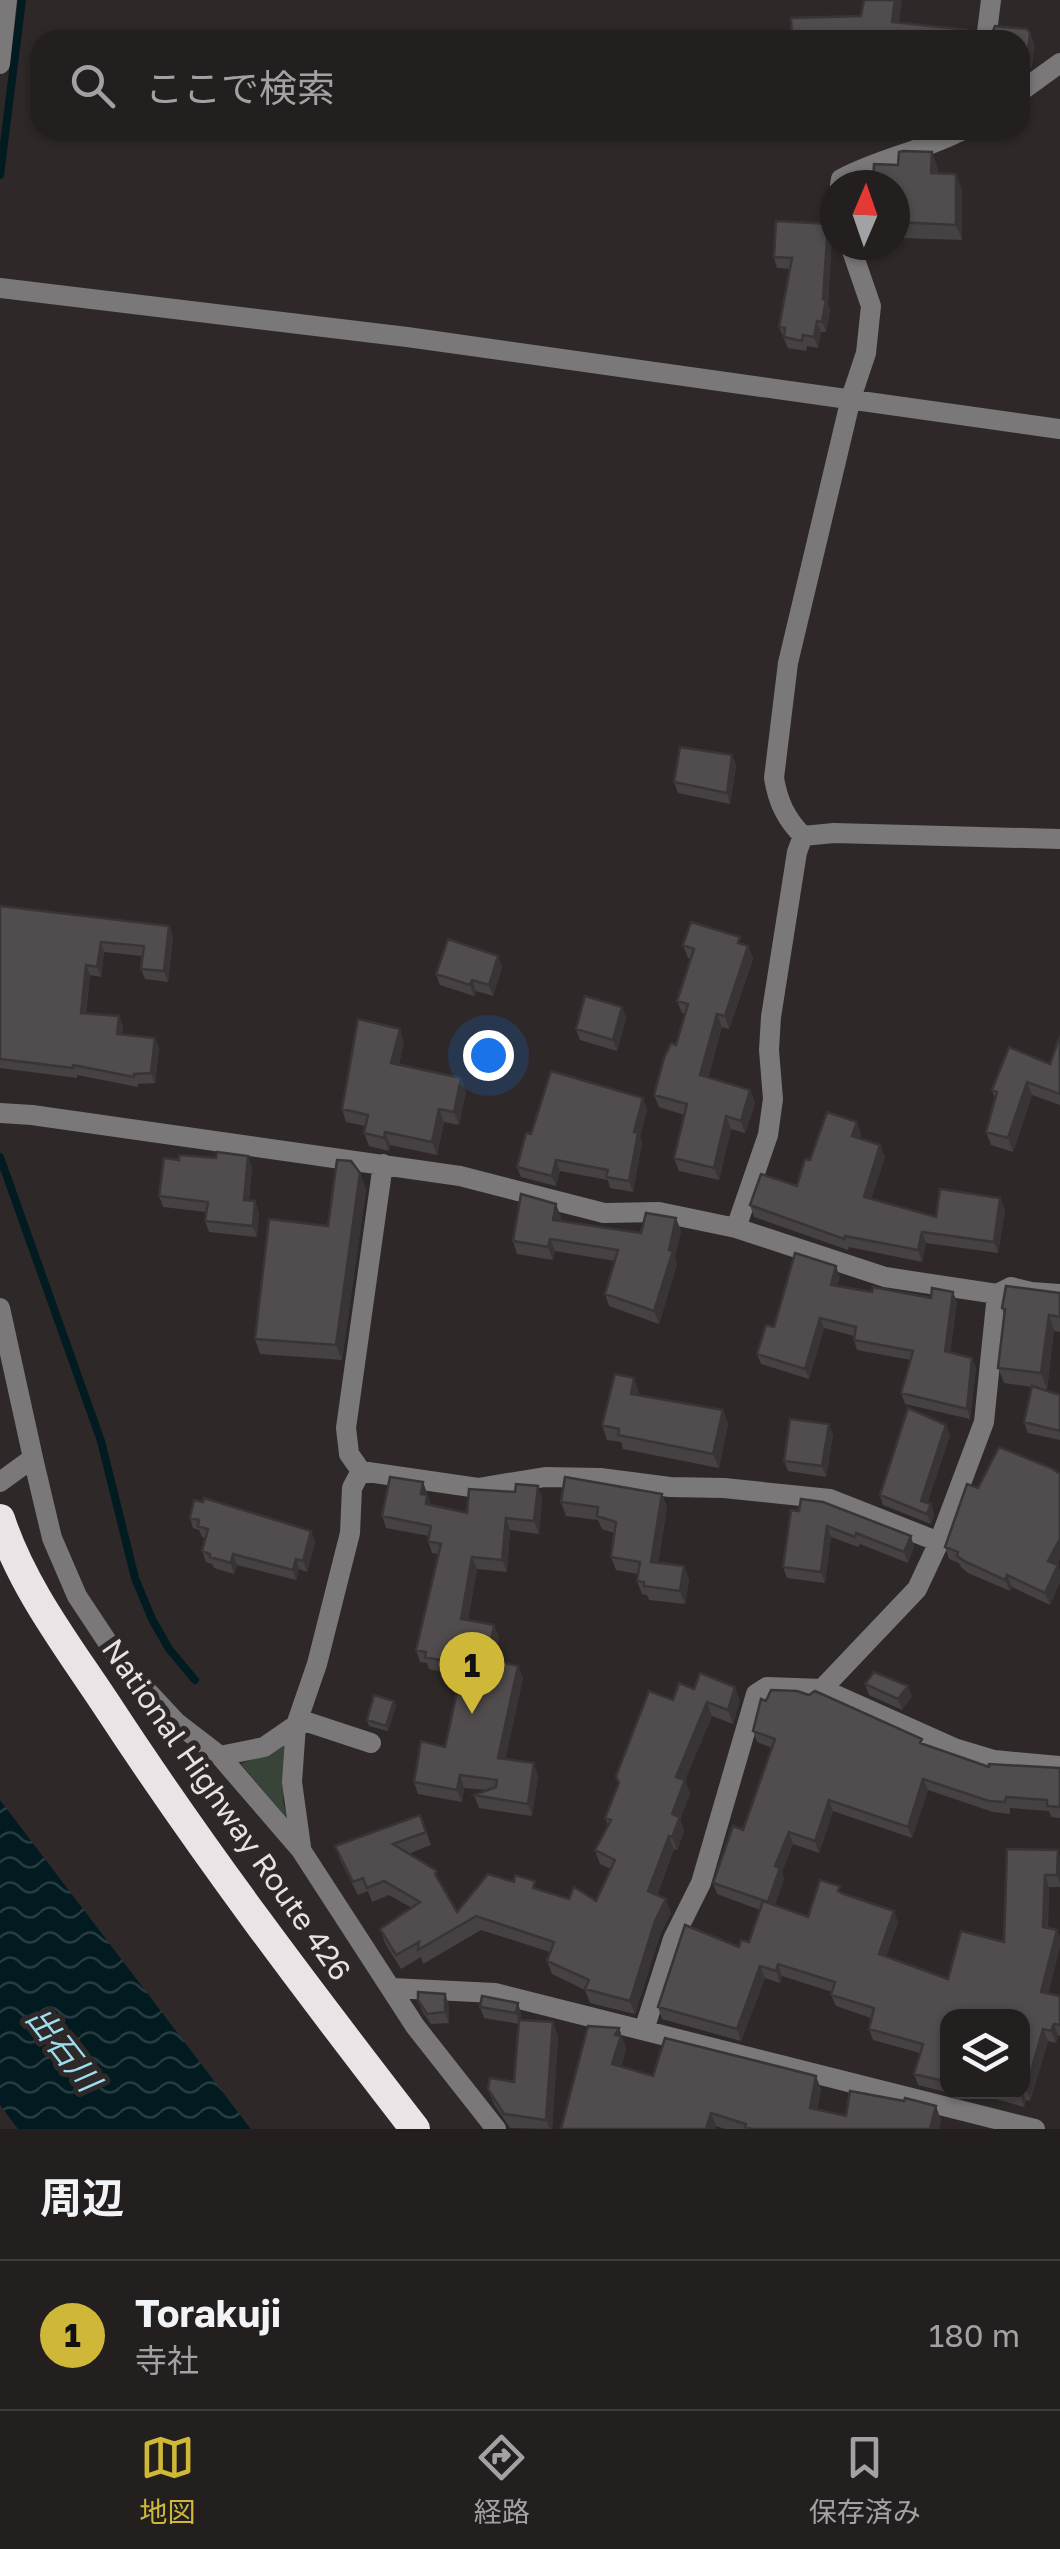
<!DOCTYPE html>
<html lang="ja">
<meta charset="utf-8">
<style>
:root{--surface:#221f1e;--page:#2e2c2b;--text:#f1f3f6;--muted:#a2a2a4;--line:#3f3d3c;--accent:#cfb837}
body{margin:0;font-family:"Golos Text","Noto Sans JP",sans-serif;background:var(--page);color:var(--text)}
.controls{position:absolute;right:30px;bottom:30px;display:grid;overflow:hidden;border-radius:20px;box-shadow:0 2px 8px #0004}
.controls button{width:90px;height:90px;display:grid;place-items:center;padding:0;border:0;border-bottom:2px solid var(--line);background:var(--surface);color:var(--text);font:50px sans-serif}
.compass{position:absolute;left:820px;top:170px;width:90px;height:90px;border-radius:50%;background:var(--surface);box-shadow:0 2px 8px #0004;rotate:2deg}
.you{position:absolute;left:488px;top:1055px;width:35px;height:35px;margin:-25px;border:8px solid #fff;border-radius:50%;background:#1a73e8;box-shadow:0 0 0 15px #1a73e833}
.badge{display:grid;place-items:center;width:65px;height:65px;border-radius:50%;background:var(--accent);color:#111;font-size:32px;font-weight:700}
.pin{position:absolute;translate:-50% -82px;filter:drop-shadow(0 2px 5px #0008)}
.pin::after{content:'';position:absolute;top:52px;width:35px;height:30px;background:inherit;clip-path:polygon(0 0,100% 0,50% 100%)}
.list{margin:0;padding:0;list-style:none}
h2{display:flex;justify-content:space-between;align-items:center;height:130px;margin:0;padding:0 40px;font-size:42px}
h2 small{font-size:32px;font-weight:400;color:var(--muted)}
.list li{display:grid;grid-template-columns:65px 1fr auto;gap:30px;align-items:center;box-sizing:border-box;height:150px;padding:0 40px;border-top:2px solid var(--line)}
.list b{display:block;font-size:38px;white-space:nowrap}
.list p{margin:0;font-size:32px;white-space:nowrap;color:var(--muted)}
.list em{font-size:32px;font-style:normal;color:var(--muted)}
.icon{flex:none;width:55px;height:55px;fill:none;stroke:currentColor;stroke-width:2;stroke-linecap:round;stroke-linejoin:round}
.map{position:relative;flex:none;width:1060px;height:2129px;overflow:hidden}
.search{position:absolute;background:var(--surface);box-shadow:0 2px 8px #0004;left:30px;right:30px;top:30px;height:110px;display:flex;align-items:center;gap:25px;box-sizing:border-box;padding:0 35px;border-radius:30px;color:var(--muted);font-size:38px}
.sheet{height:280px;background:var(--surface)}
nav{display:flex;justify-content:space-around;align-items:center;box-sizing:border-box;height:140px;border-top:2px solid var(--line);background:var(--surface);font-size:28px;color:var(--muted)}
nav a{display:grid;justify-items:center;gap:5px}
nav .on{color:var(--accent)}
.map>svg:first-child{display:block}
.green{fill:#384438}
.water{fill:url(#water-waves)}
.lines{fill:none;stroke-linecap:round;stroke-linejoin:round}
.stream{stroke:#021b21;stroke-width:8}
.street{stroke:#7a7878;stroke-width:20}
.highway{stroke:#ebe4e6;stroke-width:30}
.wall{fill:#464142}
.shaded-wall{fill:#393536}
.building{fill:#514c4d;stroke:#393536;stroke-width:2.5}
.labels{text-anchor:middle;stroke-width:10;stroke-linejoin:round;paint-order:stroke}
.street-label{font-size:30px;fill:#e6e3e1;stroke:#2e2928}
.water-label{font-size:32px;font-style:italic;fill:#9bdeef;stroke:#2e2928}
</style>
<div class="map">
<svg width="1060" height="2129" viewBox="0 0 1060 2129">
<defs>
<pattern id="water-waves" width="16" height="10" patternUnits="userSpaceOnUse" patternTransform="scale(2.5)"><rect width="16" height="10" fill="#021b21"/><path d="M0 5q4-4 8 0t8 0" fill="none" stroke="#273c41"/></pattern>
</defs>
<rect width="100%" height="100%" fill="#2e2928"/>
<path class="green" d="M288 1743 283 1802 288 1820 241 1764Z"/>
<path class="water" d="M0 1800 250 2128 251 2129H18L0 2105Z"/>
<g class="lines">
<path class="stream" d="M0 175 22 0
M0 1157 101 1441 135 1578 152 1619 169 1649 195 1680"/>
<path class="street" d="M986 40 991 0
M0 64 7 0
M1020 92 1060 63
M840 185 841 179C880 158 923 151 963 130
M0 288 407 337 1060 429
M803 836C786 819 778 802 774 778L788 663 851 398 866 353 871 306 850 245
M803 836 834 833 1060 839
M0 1113 32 1115 460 1176 604 1213 659 1212 736 1228 885 1277 997 1294 1011 1287 1031 1292 1060 1294
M383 1164 346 1428 349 1454 361 1471 478 1488 545 1477 600 1478 670 1487 724 1488 830 1499 939 1542 917 1589 822 1689
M736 1228 768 1135 773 1099 769 1050 771 1017 797 852 803 836
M0 1308 33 1458
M0 1482 33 1458 52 1538 77 1596 122 1664 177 1723 220 1756 301 1850 415 2026 496 2129
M939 1542 984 1422 997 1294
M298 1719 371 1743
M296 1725 292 1782 301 1847
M220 1756 264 1747 296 1725 317 1664 350 1533 352 1488 361 1471
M392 1988 495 1993 1035 2129
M644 2030 673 1939 701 1883 756 1694 767 1687 822 1689 954 1748 994 1760 1060 1766"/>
<path class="highway" d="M0 1519C23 1589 70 1649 110 1710 205 1855 309 1992 415 2129"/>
</g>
<path class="wall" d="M938 168V173L962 190V240L902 238 896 222 897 202H895V185Z
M828 224 832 235 828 304 830 310 826 332H821L818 348 807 346 806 351 788 348 779 327 790 269 777 268 774 257Z
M732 755 736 766 730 804 678 793 674 782Z
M0 906 169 926 173 936 168 982 145 979 141 969 142 956 104 952 101 977 90 975 86 1013 119 1016 123 1026 122 1034 155 1038 159 1048 155 1083 138 1084V1087L77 1075V1078L0 1068Z
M742 944 748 946 753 959 729 1029 722 1027 708 1078 750 1090 755 1103 745 1133 731 1129 719 1180 679 1171 674 1158 684 1115 659 1107 654 1095 676 1045 685 1014 682 1013 677 1001 691 959 688 958 683 945Z
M502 967 493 996 476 991 474 996 440 985 436 974Z
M622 1007 626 1018 617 1051 580 1040 576 1029Z
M1060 1036V1105L1032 1095 1013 1152 991 1145 986 1132 995 1099 992 1090 1050 1064Z
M404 1042 399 1064 466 1091 459 1125 444 1122 437 1155 390 1145 389 1151 369 1146 364 1133 365 1126 346 1122 342 1109Z
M647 1109 640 1137 642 1143 633 1192 610 1188 608 1180 560 1171 556 1186 521 1177 517 1167 531 1134Z
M861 1134 860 1138 880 1145 885 1157 871 1199 936 1217 1000 1198 1005 1210 998 1253 926 1243 922 1262 849 1247 848 1250 754 1217 750 1205 797 1186 810 1160Z
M252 1166 249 1200 259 1212 257 1237 209 1232 205 1221 206 1212 163 1207 159 1196Z
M366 1189 342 1360 260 1354 255 1339 328 1226Z
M561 1217 560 1221 641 1233 681 1231 675 1257 677 1264 659 1324 609 1306 605 1294 615 1261 555 1251 553 1260 517 1254 513 1241Z
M840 1277 837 1286 872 1292 957 1302 950 1352 972 1358 976 1368 970 1419 905 1404 901 1393 911 1360 857 1350 854 1340V1336L824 1328 809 1379 761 1364 757 1354 774 1327Z
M1060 1293V1332L1054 1331 1047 1389 1038 1388 1060 1395V1440L1028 1433 1024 1422 1032 1387 1004 1383 998 1368 1004 1315 1002 1308Z
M639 1392 638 1395 723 1410 728 1424 719 1468 623 1449 621 1442 607 1440 602 1425Z
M833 1435 826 1477 788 1471 784 1461Z
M950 1435 927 1503 931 1504 934 1515 931 1524 883 1505 880 1495Z
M1060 1474V1559L1057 1565 1060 1571V1582L1050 1605 1012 1587 1010 1591 968 1573 961 1567 959 1563 949 1559 945 1547 978 1488Z
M423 1482 431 1505 467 1513 542 1498 539 1534 510 1530 507 1572 477 1569 468 1620 494 1625 499 1637 495 1661 523 1678 505 1759 538 1776 532 1816 479 1808 474 1795 488 1790 464 1788 462 1802 418 1794 414 1782 445 1747 461 1676 429 1669 427 1663 420 1662 416 1650 438 1554 432 1553 428 1541 429 1536 386 1528 382 1516Z
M662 1494 667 1508 658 1563 684 1566 689 1580 685 1604 649 1600 647 1595 642 1594 637 1581 638 1574 616 1570 611 1557 614 1533 602 1529 598 1520 566 1516 561 1502Z
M791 1510 914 1547 908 1563 860 1544 858 1547 831 1537 825 1583 787 1578 783 1567Z
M190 1518 311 1531 315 1542 307 1572 299 1569 296 1580 237 1565 234 1574 214 1568 212 1564 206 1562 202 1551 205 1538 202 1537 199 1530 193 1528Z
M865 1684 912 1696 902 1710 869 1695Z
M694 1689 740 1700 733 1724 712 1716 685 1780 690 1794 680 1819 684 1831 677 1850 674 1849 657 1895 671 1913 660 1935 635 2014 590 2003 585 1990 552 1974 547 1961 550 1952 481 1930 423 1964 421 1957 401 1969 385 1943 380 1929 412 1908 389 1895 372 1902 368 1891 358 1895 340 1860 335 1846 420 1815 431 1845 408 1854 442 1884 457 1912 539 1890 569 1899 596 1901 611 1869 600 1864 595 1850 608 1825 605 1818 619 1784 616 1776 673 1700Z
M394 1701 396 1706 388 1731 369 1726 367 1720Z
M753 1731 924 1745 989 1767 1060 1768V1818L1051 1817 1049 1811 1010 1808V1814L993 1812 928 1790 912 1838 833 1811 819 1853 793 1844 782 1872 784 1879 775 1905 808 1917 842 1893 898 1922 886 1957 948 1979 1004 1942 1007 1849 1060 1856V1887H1049L1048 1928 1057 1930 1060 1937V1947L1048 1993 1060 1996V2036L1058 2035 1056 2043 1048 2041 1030 2101 1026 2100 1024 2107 970 2092H1022V2016H948V2092H966L965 2097 918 2085 914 2074 920 2053 873 2040 869 2029 871 2018 836 2006 831 1995 832 1992 782 1976 780 1983 765 1978 741 2041 662 2019 658 2007 739 1947 749 1942 760 1910 717 1894 713 1883 743 1830 772 1748 757 1742Z
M418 2000 449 2005V2023L431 2024 422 2011Z
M518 2003 521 2014 520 2020 553 2022 558 2037 552 2129 510 2128 494 2104 488 2089 514 2082 519 2024 484 2018 480 2007Z
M619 2028 626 2049 621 2067 653 2076 821 2089 817 2110 846 2116 941 2120 939 2129H725L716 2126 561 2129Z"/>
<path class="shaded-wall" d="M895 0H902L897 35 892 22Z
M1030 33 1035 46 1032 66 1022 74 1020 58Z
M932 152 938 168 937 189 931 173Z
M956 174 962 190V240L956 225Z
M828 224 832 235 828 304 830 310 826 332 822 322Z
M817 321 821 332 818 348 814 337Z
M732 755 736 766 730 804 727 793Z
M169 926 173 936 168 982 164 971Z
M101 942 104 952 101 977 97 967Z
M748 946 753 959 729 1029 725 1016Z
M498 956 502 967 493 996 489 985Z
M86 965 90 975 84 1023 81 1013Z
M472 980 476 991 474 996 470 985Z
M622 1007 626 1018 617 1051 613 1040Z
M717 1014 722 1027 705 1088 700 1075Z
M119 1016 123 1026 121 1044 117 1034Z
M400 1029 404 1042 396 1076 391 1063Z
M155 1038 159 1048 155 1083 151 1073Z
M461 1078 466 1091 459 1125 454 1112Z
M1027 1082 1032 1095 1013 1152 1008 1138Z
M750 1090 755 1103 745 1133 741 1121Z
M643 1098 647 1109 640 1137 642 1143 633 1192 629 1181 634 1132Z
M439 1109 444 1122 437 1155 432 1142Z
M726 1116 731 1129 719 1180 714 1168Z
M857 1122 861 1134 856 1148 852 1136Z
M385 1132 390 1145 389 1151 384 1138Z
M880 1145 885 1157 868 1208 864 1197Z
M248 1156 252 1166 248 1210 244 1200Z
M556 1160 560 1171 556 1186 552 1176Z
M360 1173 366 1189 342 1360 336 1345Z
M1000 1198 1005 1210 998 1253 994 1242Z
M255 1201 259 1212 257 1237 253 1226Z
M556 1204 561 1217 558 1233 553 1220Z
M676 1218 681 1231 675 1257 677 1264 659 1324 654 1311Z
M922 1232 926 1243 922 1262 918 1250Z
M550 1239 555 1251 553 1260 548 1247Z
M836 1266 840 1277 834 1295 831 1285Z
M953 1292 957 1302 948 1362 945 1351Z
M1049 1315 1054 1331 1047 1389 1041 1373Z
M820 1318 824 1328 809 1379 805 1369Z
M972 1358 976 1368 970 1419 967 1409Z
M634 1378 639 1392 636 1408 631 1394Z
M723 1410 728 1424 719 1468 713 1454Z
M829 1424 833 1435 826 1477 822 1466Z
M946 1425 950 1435 925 1511 921 1501Z
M423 1482 432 1508 430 1516 421 1494Z
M538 1486 542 1498 539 1534 534 1521Z
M662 1494 667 1508 656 1575 651 1562Z
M931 1504 934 1515 931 1524 927 1514Z
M506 1518 510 1530 507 1572 502 1560Z
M827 1526 831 1537 825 1583 821 1572Z
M311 1531 315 1542 307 1572 303 1561Z
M911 1536 914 1547 908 1563 904 1552Z
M1060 1539V1559L1053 1573 1048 1561Z
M233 1554 237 1565 234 1574 231 1563Z
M472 1557 477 1569 466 1631 461 1619Z
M296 1559 299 1569 296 1580 293 1570Z
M1058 1565 1060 1571V1582L1050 1605 1045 1593Z
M684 1566 689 1580 685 1604 680 1591Z
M1007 1575 1012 1587 1010 1591 1005 1580Z
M494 1625 499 1637 493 1672 488 1659Z
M518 1666 523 1678 503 1771 498 1758Z
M908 1686 912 1696 902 1710 898 1699Z
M735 1687 740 1700 733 1724 728 1710Z
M394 1701 396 1706 388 1731 386 1726Z
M707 1702 712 1716 685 1780 690 1794 680 1819 684 1831 677 1850 672 1837V1814L676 1777Z
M534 1763 538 1776 532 1816 528 1804Z
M460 1775 464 1788 462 1802 457 1790Z
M923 1779 928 1790 912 1838 908 1827Z
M829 1800 833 1811 819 1853 815 1841Z
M789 1832 793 1844 782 1872 784 1879 772 1914 768 1902 775 1866Z
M669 1836 674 1849 653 1904 648 1891Z
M1058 1850 1060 1856V1883L1057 1875Z
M1045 1875 1049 1887 1047 1939 1043 1927Z
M666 1899 671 1913 660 1935 635 2014 630 2001 655 1921Z
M894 1911 898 1922 883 1966 879 1954Z
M1057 1930 1060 1937V1947L1046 2003 1041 1992Z
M778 1964 782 1976 780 1983 776 1971Z
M760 1966 765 1978 741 2041 737 2029Z
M445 1994 449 2005V2023L445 2012Z
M518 2003 521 2014 520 2024 516 2013Z
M553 2022 558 2037 552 2129H550L546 2120Z
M1054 2024 1058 2035 1056 2043 1051 2031Z
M619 2028 626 2049 617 2078 612 2064 615 2035Z
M1043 2029 1048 2041 1030 2101 1026 2089Z
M816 2076 821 2089 815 2122 810 2108Z
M1022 2090 1026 2100 1024 2107 1020 2095Z
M936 2106 941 2120 939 2129H930Z
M711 2113 716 2126 715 2129H706Z"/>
<path class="building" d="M864 0H895L892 22 968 30 972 37 979 40H792L791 18 861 16Z
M995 26 1027 29 1030 33 1028 53 1020 58V40H982L991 36Z
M903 151 932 152 931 173 956 174V225L896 222 898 186 895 185H873L874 164 898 165 899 152Z
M776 221 828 224 823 299 826 300 822 322 817 321 814 337 803 335 802 341 784 337 785 328 779 327 792 258 774 257Z
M680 747 732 755 727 793 674 782Z
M0 906 169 926 164 971 141 969 144 946 101 942 97 967 86 965 81 1013 119 1016 117 1034 155 1038 151 1073 134 1074V1077L73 1065V1068L0 1059Z
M691 922 740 937 738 943 748 946 725 1016 717 1014 700 1075 750 1090 741 1121 726 1116 714 1168 674 1158 687 1104 654 1095 664 1058 671 1043 676 1045 688 1004 677 1001 694 949 683 945Z
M448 939 498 956 489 985 472 980 470 985 436 974Z
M585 996 622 1007 613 1040 576 1029Z
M358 1019 400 1029 391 1063 461 1078 454 1112 439 1109 432 1142 385 1132 384 1138 364 1133 368 1115 342 1109Z
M1060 1036V1094L1027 1082 1008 1138 986 1132 997 1092 992 1090 1009 1047 1050 1064Z
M551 1071 643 1098 634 1132 638 1133 629 1181 606 1177 608 1170 556 1160 552 1176 517 1167 526 1133 531 1134Z
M827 1112 857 1122 852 1136 880 1145 864 1197 936 1217 940 1189 1000 1198 994 1242 922 1232 918 1250 845 1236 844 1239 750 1205 761 1174 797 1186 805 1159 810 1160Z
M217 1152 248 1156 244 1200 255 1201 253 1226 205 1221 208 1202 159 1196 164 1158 179 1160V1155L216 1158Z
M337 1160 351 1161 360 1173 336 1345 255 1339 269 1219 328 1226Z
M521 1194 556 1204 553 1220 641 1233 646 1213 676 1218 669 1250 673 1251 654 1311 605 1294 618 1250 550 1239 548 1247 513 1241Z
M795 1253 836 1266 831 1285 872 1292 873 1287 931 1298 932 1288 953 1292 945 1351 972 1358 967 1409 901 1393 913 1351 854 1340 856 1327 820 1318 805 1369 757 1354 766 1325 774 1327Z
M1006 1286 1060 1293V1317L1049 1315 1041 1373 998 1368 1005 1309 1002 1308Z
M615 1374 634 1378 631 1394 723 1410 713 1454 618 1435 619 1429 602 1425Z
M1032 1386 1060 1395V1431L1024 1422Z
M908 1408 946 1425 921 1501 931 1504 927 1514 880 1495Z
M790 1419 829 1424 822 1466 784 1461Z
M999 1447 1051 1468 1060 1474V1539L1048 1561 1058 1565 1045 1593 1007 1575 1005 1580 964 1561 957 1556 958 1552 945 1547 967 1484 978 1488Z
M390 1477 423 1482 421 1494 427 1495 426 1504 467 1513 469 1489 515 1492 516 1484 538 1486 534 1521 506 1518 502 1560 472 1557 461 1619 494 1625 488 1659 518 1666 498 1758 534 1763 528 1804 474 1795 496 1787 497 1780 460 1775 457 1790 414 1782 421 1741 445 1747 463 1665 425 1657 426 1652 416 1650 441 1544 428 1541 431 1526 382 1516Z
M565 1477 662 1494 651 1562 684 1566 680 1591 644 1586V1582L637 1581 640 1562 611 1557 616 1522 597 1516 598 1507 561 1502Z
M204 1498 311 1531 303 1561 296 1559 293 1570 233 1554 231 1563 210 1557V1554L202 1551 208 1529 198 1526 199 1520 190 1518 194 1500 203 1502Z
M801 1499 823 1502 911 1536 904 1552 856 1533 855 1537 827 1526 821 1572 783 1567 791 1510 799 1511Z
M874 1672 908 1686 898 1699 865 1684Z
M700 1673 735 1687 728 1710 707 1702 676 1777 685 1780 672 1814 680 1817 672 1837 669 1836 648 1891 666 1899 655 1921 630 2001 585 1989 589 1980 547 1961 554 1942 476 1916 418 1950 419 1942 396 1955 380 1929 420 1902 384 1881 367 1888 363 1878 353 1882 335 1846 420 1815 426 1832 393 1844 437 1871 435 1874 457 1912 488 1874 514 1882 515 1875 535 1881 533 1888 569 1899 574 1887 596 1901 615 1860 595 1850 611 1820 605 1818 619 1783 616 1776 649 1691 673 1700 679 1683 694 1689Z
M771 1690 797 1691 809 1695 815 1691 922 1739 920 1743 989 1767V1764L1060 1768V1807L1047 1806V1800L1006 1797 1005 1802 989 1801 923 1779 908 1827 829 1800 815 1841 789 1832 775 1866 780 1868 768 1902 713 1883 733 1826 743 1830 775 1739 753 1731 761 1699 766 1701Z
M374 1695 394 1701 386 1726 367 1720Z
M1007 1849 1058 1850 1057 1875H1045L1043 1927 1057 1930 1041 1992 1060 1996V2025L1054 2024 1051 2031 1043 2029 1026 2089 1022 2088V2016H948V2082L914 2074 923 2044 869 2029 874 2008 831 1995 835 1982 778 1964 776 1971 760 1966 737 2029 658 2007 685 1925 739 1947 741 1940 749 1942 763 1901 808 1917 820 1880 840 1886 838 1891 844 1894 894 1911 879 1954 948 1979 961 1931 1004 1942Z
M418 1992 445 1994V2012L427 2014 418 2000Z
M482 1996 518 2003 516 2013 480 2007Z
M519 2020 553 2022 546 2120 504 2114 488 2089 490 2078 514 2082Z
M588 2026 619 2028 615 2035 621 2036 612 2064 653 2076 665 2038 816 2076 810 2108 846 2116 850 2091 904 2101 905 2098 936 2106 930 2129H752L745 2127 746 2124 711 2113 706 2129H561Z"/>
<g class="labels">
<g class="street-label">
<text transform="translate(226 1810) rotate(55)" y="10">National Highway Route 426</text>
</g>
<g class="water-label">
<text transform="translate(63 2049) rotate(52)" y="11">出石川</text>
</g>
</g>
</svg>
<div class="controls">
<button><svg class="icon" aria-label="layers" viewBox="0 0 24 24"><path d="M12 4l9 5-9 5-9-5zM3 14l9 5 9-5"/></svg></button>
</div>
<svg class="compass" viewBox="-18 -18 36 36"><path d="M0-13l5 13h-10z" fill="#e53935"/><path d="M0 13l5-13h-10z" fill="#a2a2a4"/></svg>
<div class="you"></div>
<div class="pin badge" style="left:472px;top:1714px">1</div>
<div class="search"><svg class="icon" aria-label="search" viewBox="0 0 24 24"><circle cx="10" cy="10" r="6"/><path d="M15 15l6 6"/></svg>ここで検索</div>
</div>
<section class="sheet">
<h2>周辺<small></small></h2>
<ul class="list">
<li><span class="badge">1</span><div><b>Torakuji</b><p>寺社</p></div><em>180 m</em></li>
</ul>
</section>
<nav>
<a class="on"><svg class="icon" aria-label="map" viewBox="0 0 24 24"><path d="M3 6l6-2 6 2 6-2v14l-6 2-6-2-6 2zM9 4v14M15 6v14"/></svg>地図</a>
<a><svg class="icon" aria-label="directions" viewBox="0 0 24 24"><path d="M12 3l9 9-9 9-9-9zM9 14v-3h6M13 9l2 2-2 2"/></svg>経路</a>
<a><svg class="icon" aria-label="saved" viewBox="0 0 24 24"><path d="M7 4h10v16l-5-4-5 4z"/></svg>保存済み</a>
</nav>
